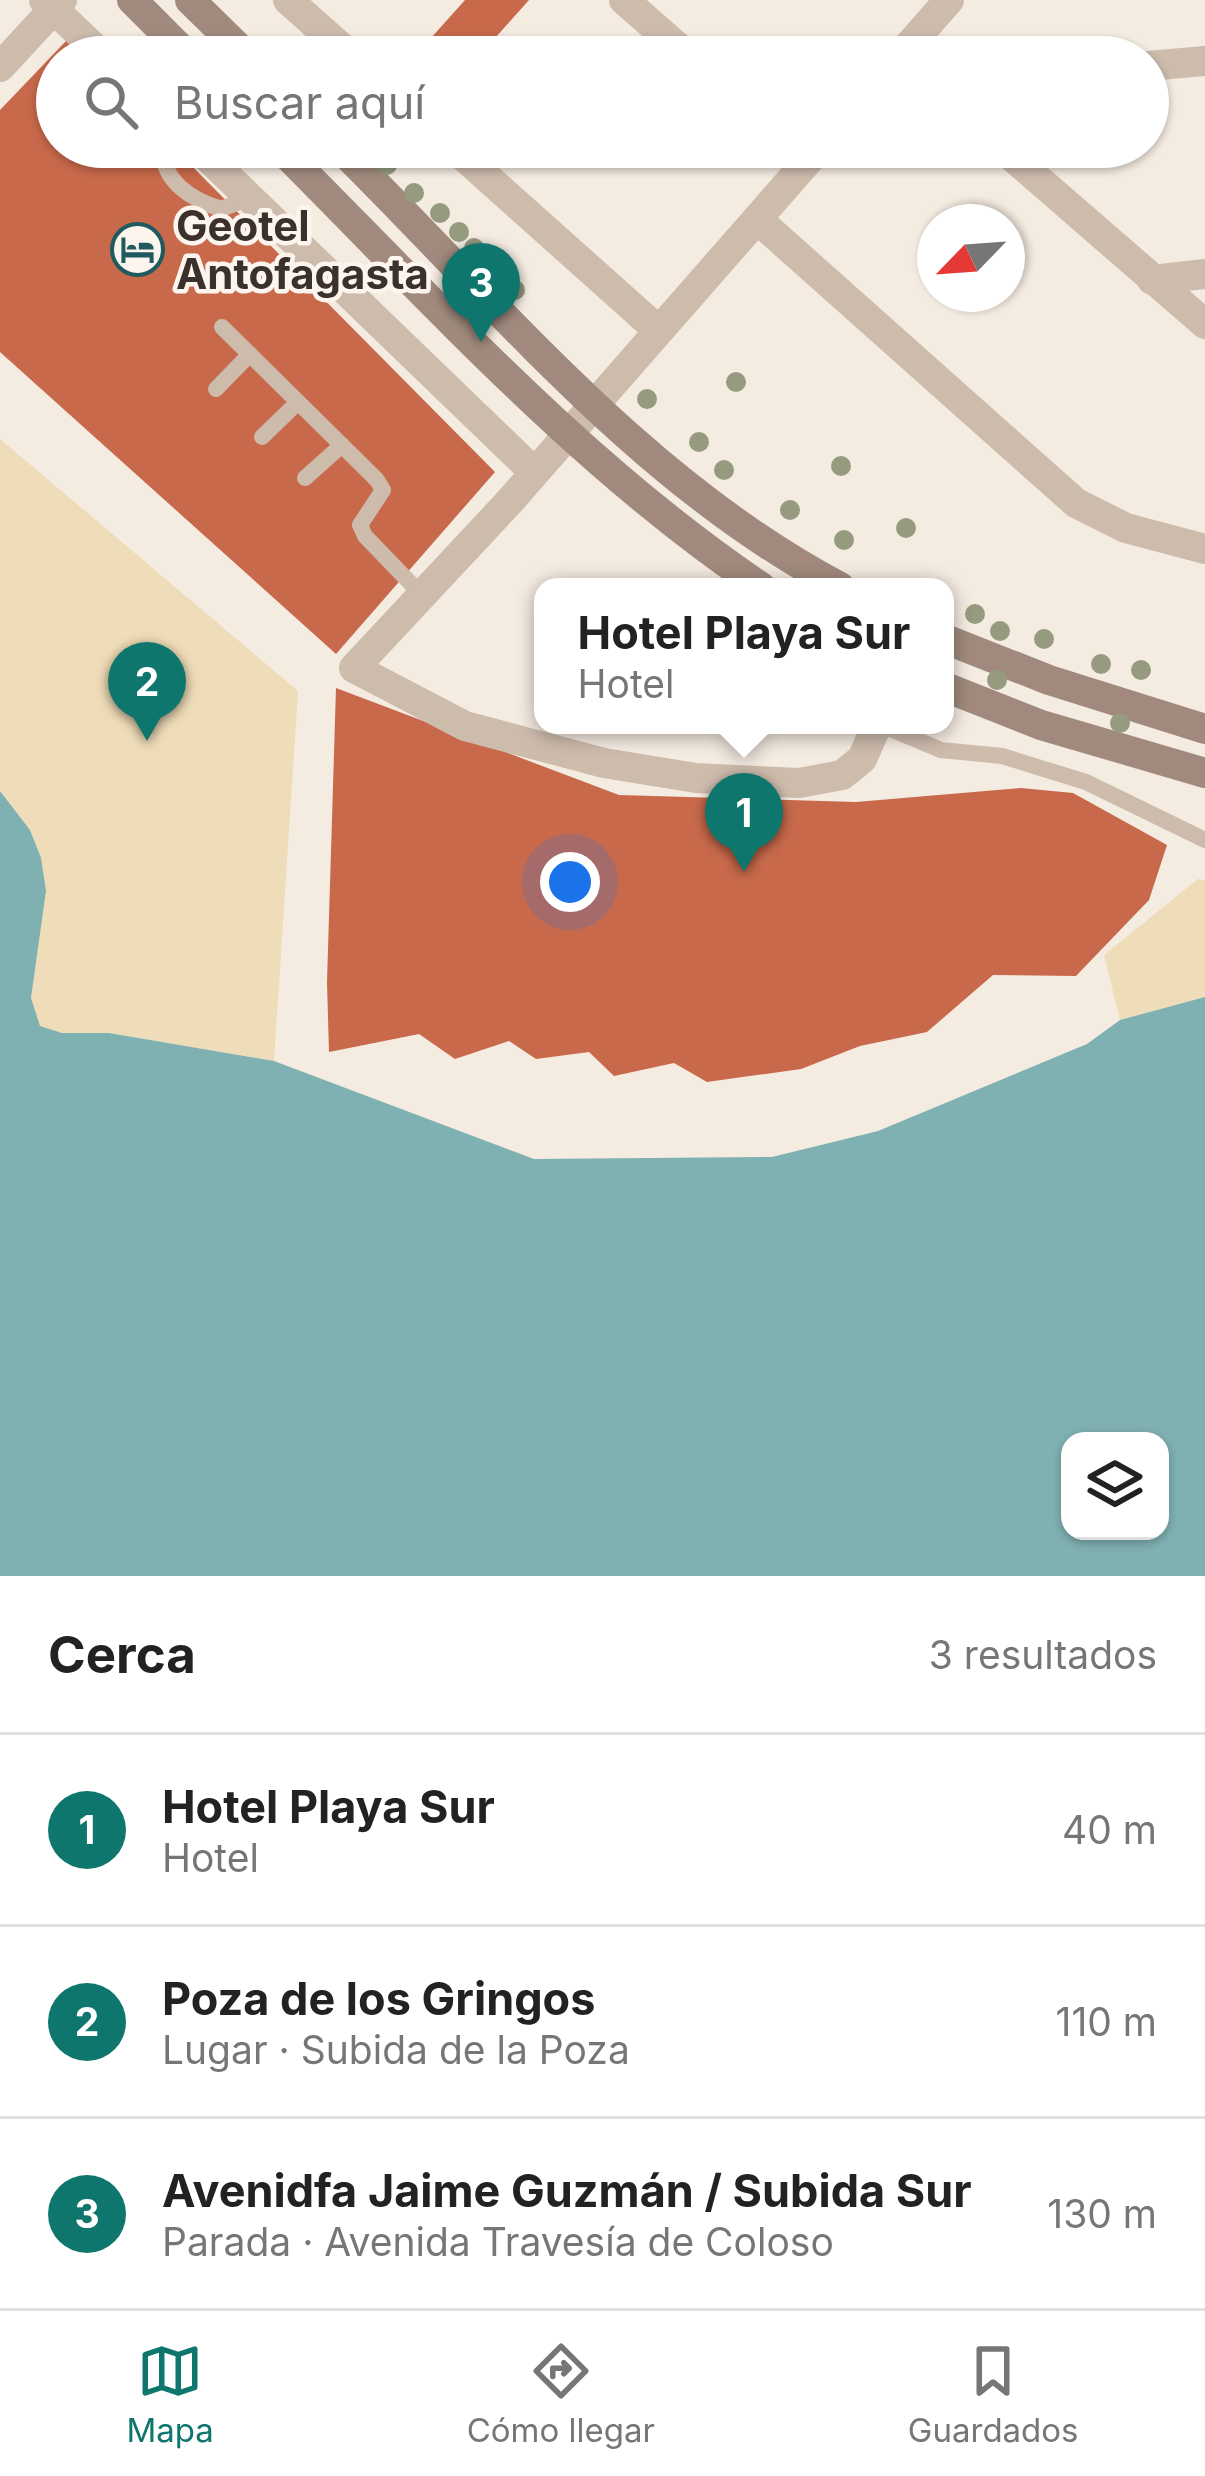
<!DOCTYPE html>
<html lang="es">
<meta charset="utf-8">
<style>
:root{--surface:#fff;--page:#f6f6f6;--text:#222;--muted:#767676;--line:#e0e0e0;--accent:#0f766e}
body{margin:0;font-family:Inter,sans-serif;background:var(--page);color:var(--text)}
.controls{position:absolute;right:36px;bottom:36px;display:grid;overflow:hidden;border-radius:24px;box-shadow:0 3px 9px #0004}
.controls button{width:108px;height:108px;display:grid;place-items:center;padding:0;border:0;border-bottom:3px solid var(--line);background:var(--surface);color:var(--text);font:60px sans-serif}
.compass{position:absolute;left:917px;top:204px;width:108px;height:108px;border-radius:50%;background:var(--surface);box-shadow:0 3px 9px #0004;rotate:245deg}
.you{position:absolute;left:570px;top:882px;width:42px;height:42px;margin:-30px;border:9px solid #fff;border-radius:50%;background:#1a73e8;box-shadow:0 0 0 18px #1a73e833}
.badge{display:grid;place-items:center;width:78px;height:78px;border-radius:50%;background:var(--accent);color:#fff;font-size:39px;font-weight:700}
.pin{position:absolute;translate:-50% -99px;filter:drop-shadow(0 3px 6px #0008)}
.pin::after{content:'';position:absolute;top:63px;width:42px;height:36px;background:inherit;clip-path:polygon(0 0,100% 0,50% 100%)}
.popup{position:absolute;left:534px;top:578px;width:420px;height:156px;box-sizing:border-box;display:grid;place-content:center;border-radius:24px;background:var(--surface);filter:drop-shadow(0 3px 9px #0005);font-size:39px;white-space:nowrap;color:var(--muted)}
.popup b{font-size:45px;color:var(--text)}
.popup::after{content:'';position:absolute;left:50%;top:100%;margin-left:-24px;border:24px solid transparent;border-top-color:var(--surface)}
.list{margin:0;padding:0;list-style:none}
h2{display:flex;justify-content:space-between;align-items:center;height:156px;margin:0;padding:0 48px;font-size:51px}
h2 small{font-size:39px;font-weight:400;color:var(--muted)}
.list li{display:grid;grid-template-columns:78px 1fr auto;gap:36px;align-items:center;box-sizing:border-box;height:192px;padding:0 48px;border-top:3px solid var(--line)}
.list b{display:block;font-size:45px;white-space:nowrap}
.list p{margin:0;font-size:39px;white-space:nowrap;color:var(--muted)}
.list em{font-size:39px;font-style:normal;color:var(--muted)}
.icon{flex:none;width:66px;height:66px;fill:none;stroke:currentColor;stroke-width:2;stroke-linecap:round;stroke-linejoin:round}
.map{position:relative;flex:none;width:1205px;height:1576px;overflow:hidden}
.search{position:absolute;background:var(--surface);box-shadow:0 3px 9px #0004;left:36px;right:36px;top:36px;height:132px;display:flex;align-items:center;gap:30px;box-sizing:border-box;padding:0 42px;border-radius:66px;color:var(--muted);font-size:45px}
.sheet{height:732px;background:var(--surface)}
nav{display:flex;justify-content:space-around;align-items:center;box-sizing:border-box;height:168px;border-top:3px solid var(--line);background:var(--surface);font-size:33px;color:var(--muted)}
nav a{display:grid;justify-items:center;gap:6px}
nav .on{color:var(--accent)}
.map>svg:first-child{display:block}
.sand{fill:#efdcb8}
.water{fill:#7fb0b2;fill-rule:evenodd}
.building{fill:#c8694b}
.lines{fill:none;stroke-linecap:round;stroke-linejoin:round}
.service{stroke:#cdbbac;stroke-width:16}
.minor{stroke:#cdbbac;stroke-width:30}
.secondary{stroke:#a18a7d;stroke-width:30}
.tree{fill:#969b7f}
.labels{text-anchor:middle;stroke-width:9;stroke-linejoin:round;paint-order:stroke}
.poi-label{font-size:42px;font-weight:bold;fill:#3b302b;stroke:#fbf5ee;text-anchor:start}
</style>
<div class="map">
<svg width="1205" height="1576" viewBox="0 0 1205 1576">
<rect width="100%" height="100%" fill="#f4ebe1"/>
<path class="sand" d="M0 439 298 691 274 1061 110 1033H62L39 1026 31 998 46 891 30 830 0 791Z
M1198 879 1205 880V997L1120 1020 1104 955Z"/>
<path class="water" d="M0 791 30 830 41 858 46 891 31 998 40 1026 62 1033H109L274 1061 534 1159 772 1157 878 1131 1087 1044 1120 1020 1205 997V1576H0ZM1070 1441H1160V1531H1070Z"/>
<path class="building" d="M465 0H529L478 57H414Z
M67 40 84 57H57V147H173L495 472 336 654 0 352V110Z
M336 688 619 795 856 802 1021 788 1073 793 1167 845 1149 900 1076 976 993 975 927 1032 860 1046 801 1069 707 1082 674 1063 614 1076 589 1052 536 1059 509 1041 455 1059 419 1034 329 1052 327 982Z"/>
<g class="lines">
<path class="service" d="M163 147C161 181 192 200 221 209L250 198
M222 327 377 480 383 490 360 525 365 536 422 595
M216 389 250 354
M262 437 298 402
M305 478 342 445
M881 725 941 750 1002 756 1086 782 1205 840"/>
<path class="minor" d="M44 0 104 57
M288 0 352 57
M624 0 689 57
M899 57 949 0
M1148 66 1205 61
M0 67 62 0
M197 147 534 472
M453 147 659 331
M820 147 510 501 354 668 465 726 604 763 696 778 799 783 842 775 862 759 877 725
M1001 147 1205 324
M757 219 1076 503 1126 528 1205 549
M1152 280 1205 274"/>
<path class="secondary" d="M132 0 189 57
M190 0 248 57
M279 147C433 301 580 465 761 587
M339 147C497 303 641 482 840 587
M945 639 1049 680 1205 729
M945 687 1041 725 1205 773"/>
</g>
<g class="tree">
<circle cx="387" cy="165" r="10"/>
<circle cx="414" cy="193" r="10"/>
<circle cx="440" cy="213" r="10"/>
<circle cx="459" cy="232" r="10"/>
<circle cx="474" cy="248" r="10"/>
<circle cx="489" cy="265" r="10"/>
<circle cx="515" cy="290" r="10"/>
<circle cx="736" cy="382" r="10"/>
<circle cx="647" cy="399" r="10"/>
<circle cx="699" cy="442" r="10"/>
<circle cx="841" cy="466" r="10"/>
<circle cx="724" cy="470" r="10"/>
<circle cx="790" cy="510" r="10"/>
<circle cx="906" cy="528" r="10"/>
<circle cx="844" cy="540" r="10"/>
<circle cx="975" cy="614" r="10"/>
<circle cx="1000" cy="631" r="10"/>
<circle cx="1044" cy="639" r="10"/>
<circle cx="1101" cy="664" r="10"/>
<circle cx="1141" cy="670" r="10"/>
<circle cx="997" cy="680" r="10"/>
<circle cx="1120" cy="723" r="10"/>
</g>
<defs>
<symbol id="hotel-ring" viewBox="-11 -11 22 22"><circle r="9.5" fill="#fbf5ee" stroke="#1f5a5e" stroke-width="1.5"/><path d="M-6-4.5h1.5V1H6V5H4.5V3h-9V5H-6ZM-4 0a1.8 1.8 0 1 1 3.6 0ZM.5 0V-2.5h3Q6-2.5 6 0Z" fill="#1f5a5e"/></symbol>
</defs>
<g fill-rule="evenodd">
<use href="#hotel-ring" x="108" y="220" width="59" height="59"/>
</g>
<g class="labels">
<g class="poi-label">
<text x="176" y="241">Geotel<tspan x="176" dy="48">Antofagasta</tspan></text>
</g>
</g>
</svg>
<div class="controls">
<button><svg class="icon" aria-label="layers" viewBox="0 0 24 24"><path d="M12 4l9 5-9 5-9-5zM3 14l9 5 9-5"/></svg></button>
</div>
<svg class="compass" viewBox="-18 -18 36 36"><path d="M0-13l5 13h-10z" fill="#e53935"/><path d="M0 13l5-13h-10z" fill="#767676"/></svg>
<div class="you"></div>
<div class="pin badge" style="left:744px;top:872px">1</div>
<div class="popup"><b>Hotel Playa Sur</b>Hotel</div>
<div class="pin badge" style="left:147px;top:741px">2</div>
<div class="pin badge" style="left:481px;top:342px">3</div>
<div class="search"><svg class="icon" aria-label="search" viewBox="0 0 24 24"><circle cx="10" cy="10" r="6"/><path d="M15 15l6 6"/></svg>Buscar aquí</div>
</div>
<section class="sheet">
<h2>Cerca<small>3 resultados</small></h2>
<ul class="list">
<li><span class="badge">1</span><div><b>Hotel Playa Sur</b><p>Hotel</p></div><em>40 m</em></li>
<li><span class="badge">2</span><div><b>Poza de los Gringos</b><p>Lugar · Subida de la Poza</p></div><em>110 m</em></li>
<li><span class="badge">3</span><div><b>Avenidfa Jaime Guzmán / Subida Sur</b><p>Parada · Avenida Travesía de Coloso</p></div><em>130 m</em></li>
</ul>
</section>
<nav>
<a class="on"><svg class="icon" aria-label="map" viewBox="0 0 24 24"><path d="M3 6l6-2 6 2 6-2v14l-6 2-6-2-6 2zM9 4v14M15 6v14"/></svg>Mapa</a>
<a><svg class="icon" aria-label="directions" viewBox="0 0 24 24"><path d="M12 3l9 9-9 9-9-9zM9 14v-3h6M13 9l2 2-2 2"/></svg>Cómo llegar</a>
<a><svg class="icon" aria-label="saved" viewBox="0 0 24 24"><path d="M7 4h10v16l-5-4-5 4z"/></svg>Guardados</a>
</nav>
